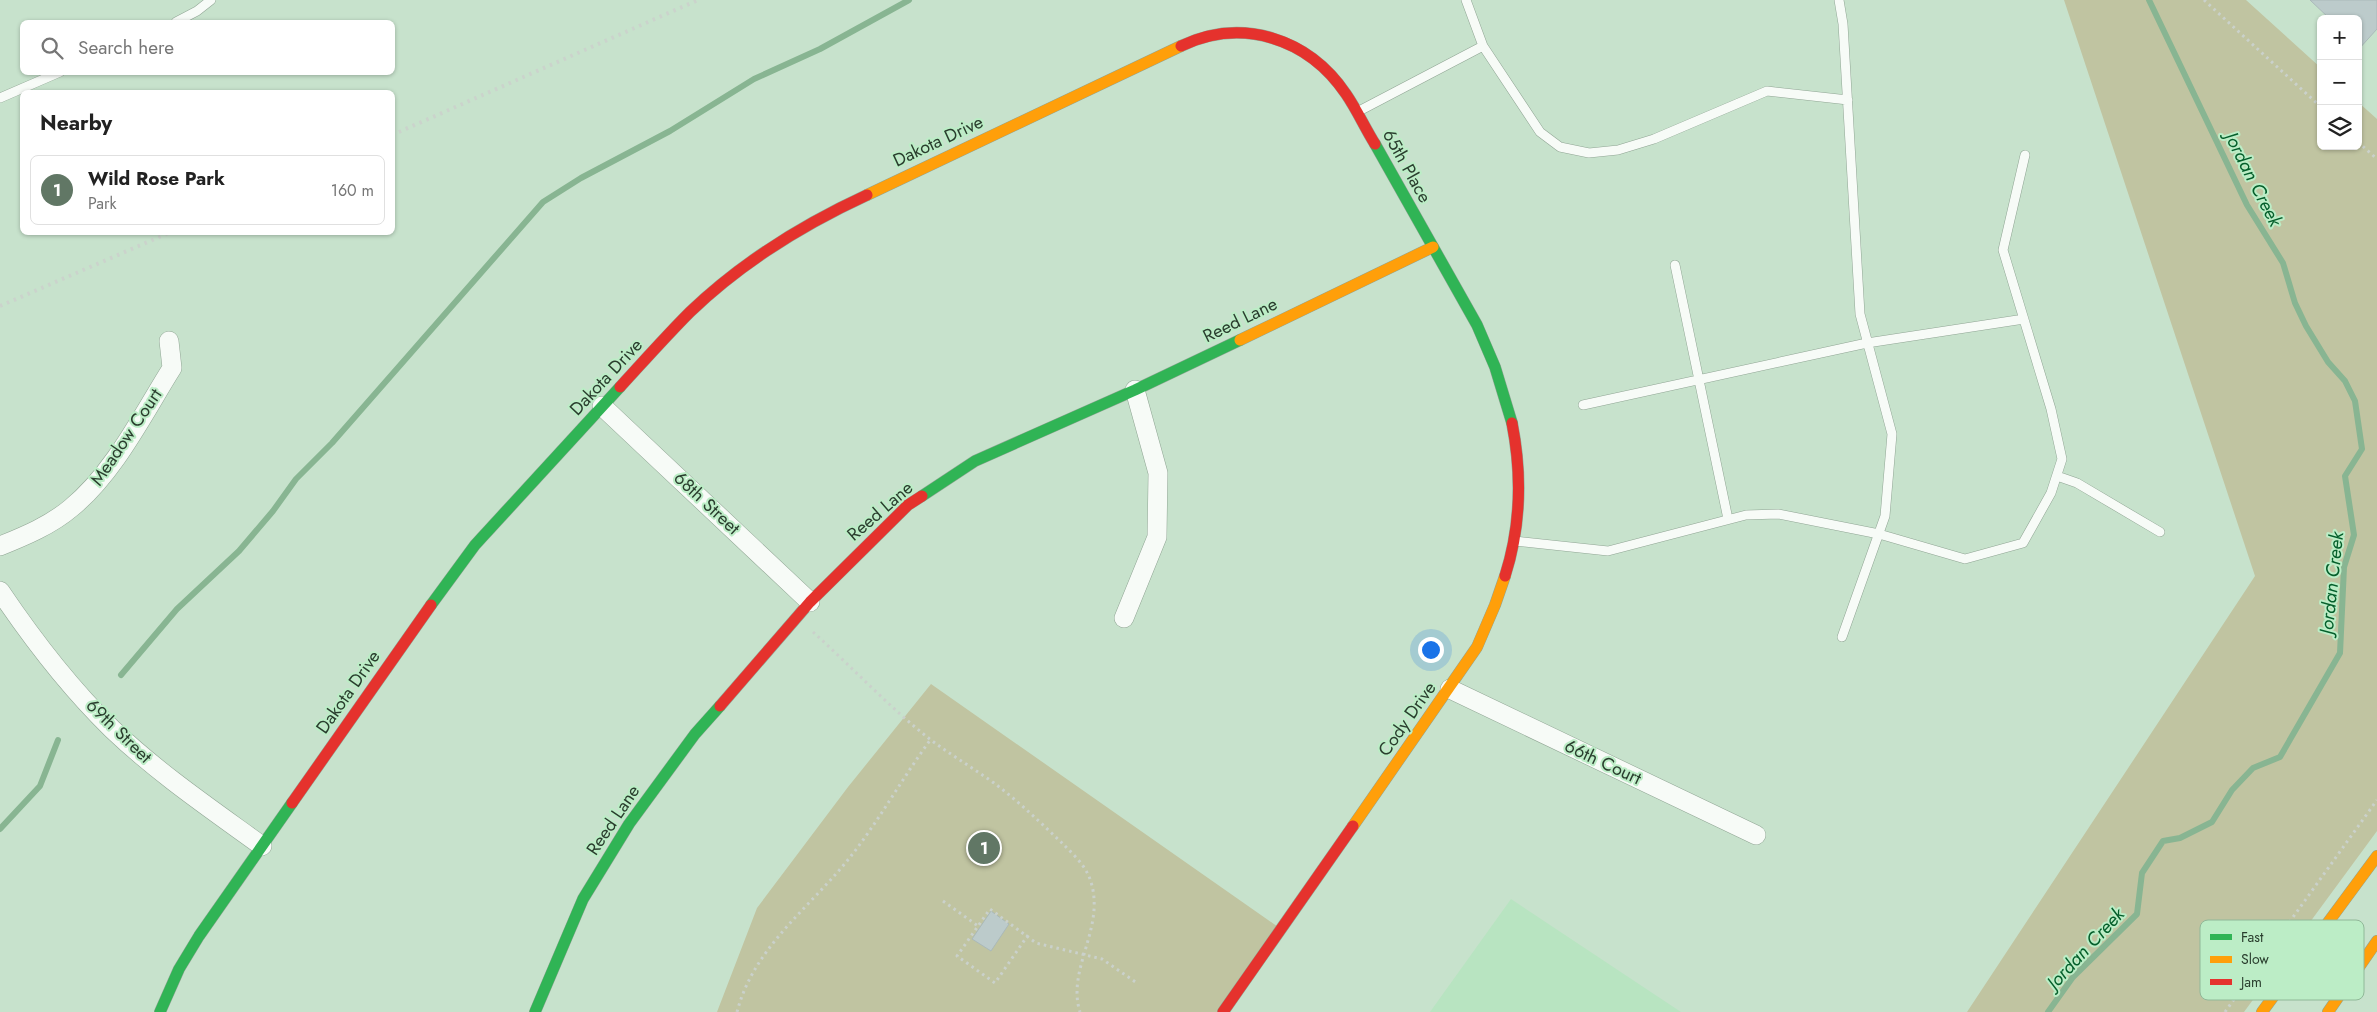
<!DOCTYPE html>
<meta charset="utf-8">
<style>
:root{--surface:#fff;--page:#f6f6f6;--text:#222;--muted:#767676;--line:#e0e0e0;--accent:#617765}
body{margin:0;font-family:Jost,sans-serif;background:var(--page);color:var(--text)}
.controls{position:absolute;right:15px;top:15px;display:grid;overflow:hidden;border-radius:8px;box-shadow:0 1px 4px #0004}
.controls button{width:45px;height:45px;display:grid;place-items:center;padding:0;border:0;border-bottom:1px solid var(--line);background:var(--surface);color:var(--text);font:25px sans-serif}
.you{position:absolute;left:1430px;top:649px;width:18px;height:18px;margin:-12px;border:4px solid #fff;border-radius:50%;background:#1a73e8;box-shadow:0 0 0 8px #1a73e833}
.badge{display:grid;place-items:center;width:32px;height:32px;border-radius:50%;background:var(--accent);color:#fff;font-size:16px;font-weight:700}
.pin{position:absolute;translate:-50% -50%;border:2px solid #fff;box-shadow:0 1px 5px #0006}
.list{margin:0;padding:0;list-style:none}
h2{display:flex;justify-content:space-between;align-items:center;height:65px;margin:0;padding:0 20px;font-size:21px}
h2 small{font-size:16px;font-weight:400;color:var(--muted)}
.list li{display:grid;grid-template-columns:32px 1fr auto;gap:15px;align-items:center;box-sizing:border-box;height:70px;margin:0 10px 10px;padding:0 10px;border:1px solid var(--line);border-radius:8px}
.list b{display:block;font-size:19px;white-space:nowrap}
.list p{margin:0;font-size:16px;white-space:nowrap;color:var(--muted)}
.list em{font-size:16px;font-style:normal;color:var(--muted)}
.icon{flex:none;width:28px;height:28px;fill:none;stroke:currentColor;stroke-width:2;stroke-linecap:round;stroke-linejoin:round}
.map{position:relative;flex:none;width:2377px;height:1012px;overflow:hidden}
.search{position:absolute;background:var(--surface);box-shadow:0 1px 4px #0004;left:20px;top:20px;width:375px;height:55px;display:flex;align-items:center;gap:12px;box-sizing:border-box;padding:0 18px;border-radius:8px;color:var(--muted);font-size:19px}
.panel{position:absolute;background:var(--surface);box-shadow:0 1px 4px #0004;left:20px;top:90px;width:375px;height:145px;border-radius:8px}
.map>svg:first-child{display:block}
.built{fill:#b8e4c1}
.green{fill:#c0c4a1}
.lines{fill:none;stroke-linecap:round;stroke-linejoin:round}
.stream{stroke:#88b592;stroke-width:6}
.building{fill:#bccbcb;stroke:#aab9b9}
.lane-casing{stroke:#90a594;stroke-width:10}
.street-casing{stroke:#90a594;stroke-width:20}
.fast-casing{stroke:#90a594;stroke-width:12}
.slow-casing{stroke:#90a594;stroke-width:12}
.jam-casing{stroke:#90a594;stroke-width:12}
.path{stroke:#cad1cb;stroke-width:3;stroke-dasharray:2.5 4;stroke-linecap:butt}
.lane{stroke:#f7fbf7;stroke-width:9}
.street{stroke:#f7fbf7;stroke-width:19}
.fast{stroke:#30b455;stroke-width:11}
.slow{stroke:#ff9f0a;stroke-width:11}
.jam{stroke:#e5322d;stroke-width:11}
.rail{stroke:#cbd3cc;stroke-width:4;stroke-dasharray:2.5 5;stroke-linecap:butt}
.labels{text-anchor:middle;stroke-width:4;stroke-linejoin:round;paint-order:stroke}
.street-label{font-size:18px;fill:#2a3e2e;stroke:#bcedc6}
.water-label{font-size:19px;font-style:italic;fill:#055f2b;stroke:#bcedc6}
.key{fill:#bcedc6;stroke:#90b898;stroke-width:1}
.key-label{font-size:14px;fill:#2a3e2e}
</style>
<div class="map">
<svg width="2377" height="1012" viewBox="0 0 2377 1012">
<rect width="100%" height="100%" fill="#c7e2cc"/>
<path class="built" d="M1511 899 1681 1012H1430Z"/>
<path class="green" d="M2064 0H2246L2321 68V146H2358V102L2377 119V831L2244 1012H1967L2255 576Z
M931 684 1281 929 1223 1012H717L757 908 848 787Z"/>
<g class="lines">
<path class="stream" d="M121 675 177 609 239 551 273 511 296 479 332 443 543 202 581 178 670 131 754 79 820 49 909 0
M0 829 40 786 58 740
M2048 1012 2073 977 2137 914 2142 873 2163 841 2180 838 2212 822 2232 790 2253 768 2280 757 2340 653 2344 567 2354 535 2345 476 2362 449 2355 401 2345 381 2328 362 2306 326 2295 303 2283 263 2247 205 2149 0"/>
</g>
<path class="building" d="M2310 0H2377V29L2358 50V19H2330Z
M991 911 1009 924 991 951 972 939Z"/>
<g class="lines">
<defs>
<path id="lane" d="M1839 0 1843 24 1860 314 1892 434 1885 516 1842 637
M176 22 197 11 211 0
M1483 46 1540 132 1560 147 1589 153 1618 150 1654 139 1767 91 1848 100
M0 98 60 72
M1359 111 1483 46 1466 0
M1675 265 1728 519
M1583 405 1867 343 2024 319
M2057 476 2077 483 2160 532
M1515 541 1608 551 1746 515 1778 514 1879 534 1965 559 2023 543 2051 493 2062 459 2051 409 2003 250 2025 155"/>
<path id="street" d="M602 406 810 602
M0 546C25 536 51 525 71 508 114 473 143 414 172 368L169 341
M0 591C33 640 70 688 112 729 158 773 211 809 262 846
M1124 618 1157 537 1158 473 1135 390
M1450 689 1756 835"/>
<path id="fast" d="M1375 144 1477 325 1495 367 1512 423
M922 496 975 461 1135 390 1240 340
M431 605 475 545 620 387
M160 1012 179 969 199 936 292 803
M535 1012 583 899 629 824 695 734 720 706"/>
<path id="slow" d="M867 195 1181 46
M1240 340 1433 247
M1353 826 1477 647 1495 605 1505 576
M2262 1012 2377 856
M2328 1012 2377 941"/>
<path id="jam" d="M1181 46C1242 17 1308 38 1346 94 1357 110 1365 128 1375 144
M620 387C643 362 666 336 690 312 742 262 802 225 867 195
M1505 576C1521 526 1522 474 1512 423
M720 706 810 602 908 505 922 496
M292 803 431 605
M1223 1012 1353 826"/>
</defs>
<use href="#lane" class="lane-casing"/>
<use href="#street" class="street-casing"/>
<use href="#fast" class="fast-casing"/>
<use href="#slow" class="slow-casing"/>
<use href="#jam" class="jam-casing"/>
<path class="path" d="M2204 0 2321 107
M2358 142 2377 159
M813 632C852 667 891 709 931 740 951 755 973 768 994 783 1018 801 1040 822 1062 843 1072 853 1085 865 1090 879 1107 927 1066 968 1080 1012
M943 901 978 926
M1028 935 995 983 957 956 990 909 1036 943 1102 959 1137 983
M737 1012C754 946 811 907 851 856 880 819 903 777 931 739
M2225 1012 2377 800"/>
<use href="#lane" class="lane"/>
<use href="#street" class="street"/>
<use href="#fast" class="fast"/>
<use href="#slow" class="slow"/>
<use href="#jam" class="jam"/>
<path class="rail" d="M392 135 698 0
M0 306 171 232"/>
</g>
<g class="labels">
<g class="street-label">
<text transform="translate(938 141) rotate(-25)" y="6">Dakota Drive</text>
<text transform="translate(1407 166) rotate(61)" y="6">65th Place</text>
<text transform="translate(1240 320) rotate(-26)" y="6">Reed Lane</text>
<text transform="translate(606 377) rotate(-47)" y="6">Dakota Drive</text>
<text transform="translate(126 437) rotate(-56)" y="6">Meadow Court</text>
<text transform="translate(707 503) rotate(43)" y="6">68th Street</text>
<text transform="translate(880 511) rotate(-41)" y="6">Reed Lane</text>
<text transform="translate(348 692) rotate(-55)" y="6">Dakota Drive</text>
<text transform="translate(1407 719) rotate(-55)" y="6">Cody Drive</text>
<text transform="translate(119 731) rotate(44)" y="6">69th Street</text>
<text transform="translate(1603 762) rotate(25)" y="6">66th Court</text>
<text transform="translate(613 820) rotate(-56)" y="6">Reed Lane</text>
</g>
<g class="water-label">
<text transform="translate(2254 179) rotate(63)" y="7">Jordan Creek</text>
<text transform="translate(2331 583) rotate(-84)" y="7">Jordan Creek</text>
<text transform="translate(2085 948) rotate(-47)" y="7">Jordan Creek</text>
</g>
</g>
<rect x="2200" y="920" width="164" height="80" rx="8" class="key"/>
<rect x="2210" y="934" width="22" height="6" fill="#30b455"/>
<rect x="2210" y="956" width="22" height="7" fill="#ff9f0a"/>
<rect x="2210" y="979" width="22" height="6" fill="#e5322d"/>
<g class="key-label">
<text x="2241" y="942">Fast</text>
<text x="2241" y="964">Slow</text>
<text x="2241" y="987">Jam</text>
</g>
</svg>
<div class="controls">
<button>+</button>
<button>−</button>
<button><svg class="icon" aria-label="layers" viewBox="0 0 24 24"><path d="M12 4l9 5-9 5-9-5zM3 14l9 5 9-5"/></svg></button>
</div>
<div class="you"></div>
<div class="pin badge" style="left:984px;top:848px">1</div>
<div class="search"><svg class="icon" aria-label="search" viewBox="0 0 24 24"><circle cx="10" cy="10" r="6"/><path d="M15 15l6 6"/></svg>Search here</div>
<section class="panel">
<h2>Nearby<small></small></h2>
<ul class="list">
<li><span class="badge">1</span><div><b>Wild Rose Park</b><p>Park</p></div><em>160 m</em></li>
</ul>
</section>
</div>
